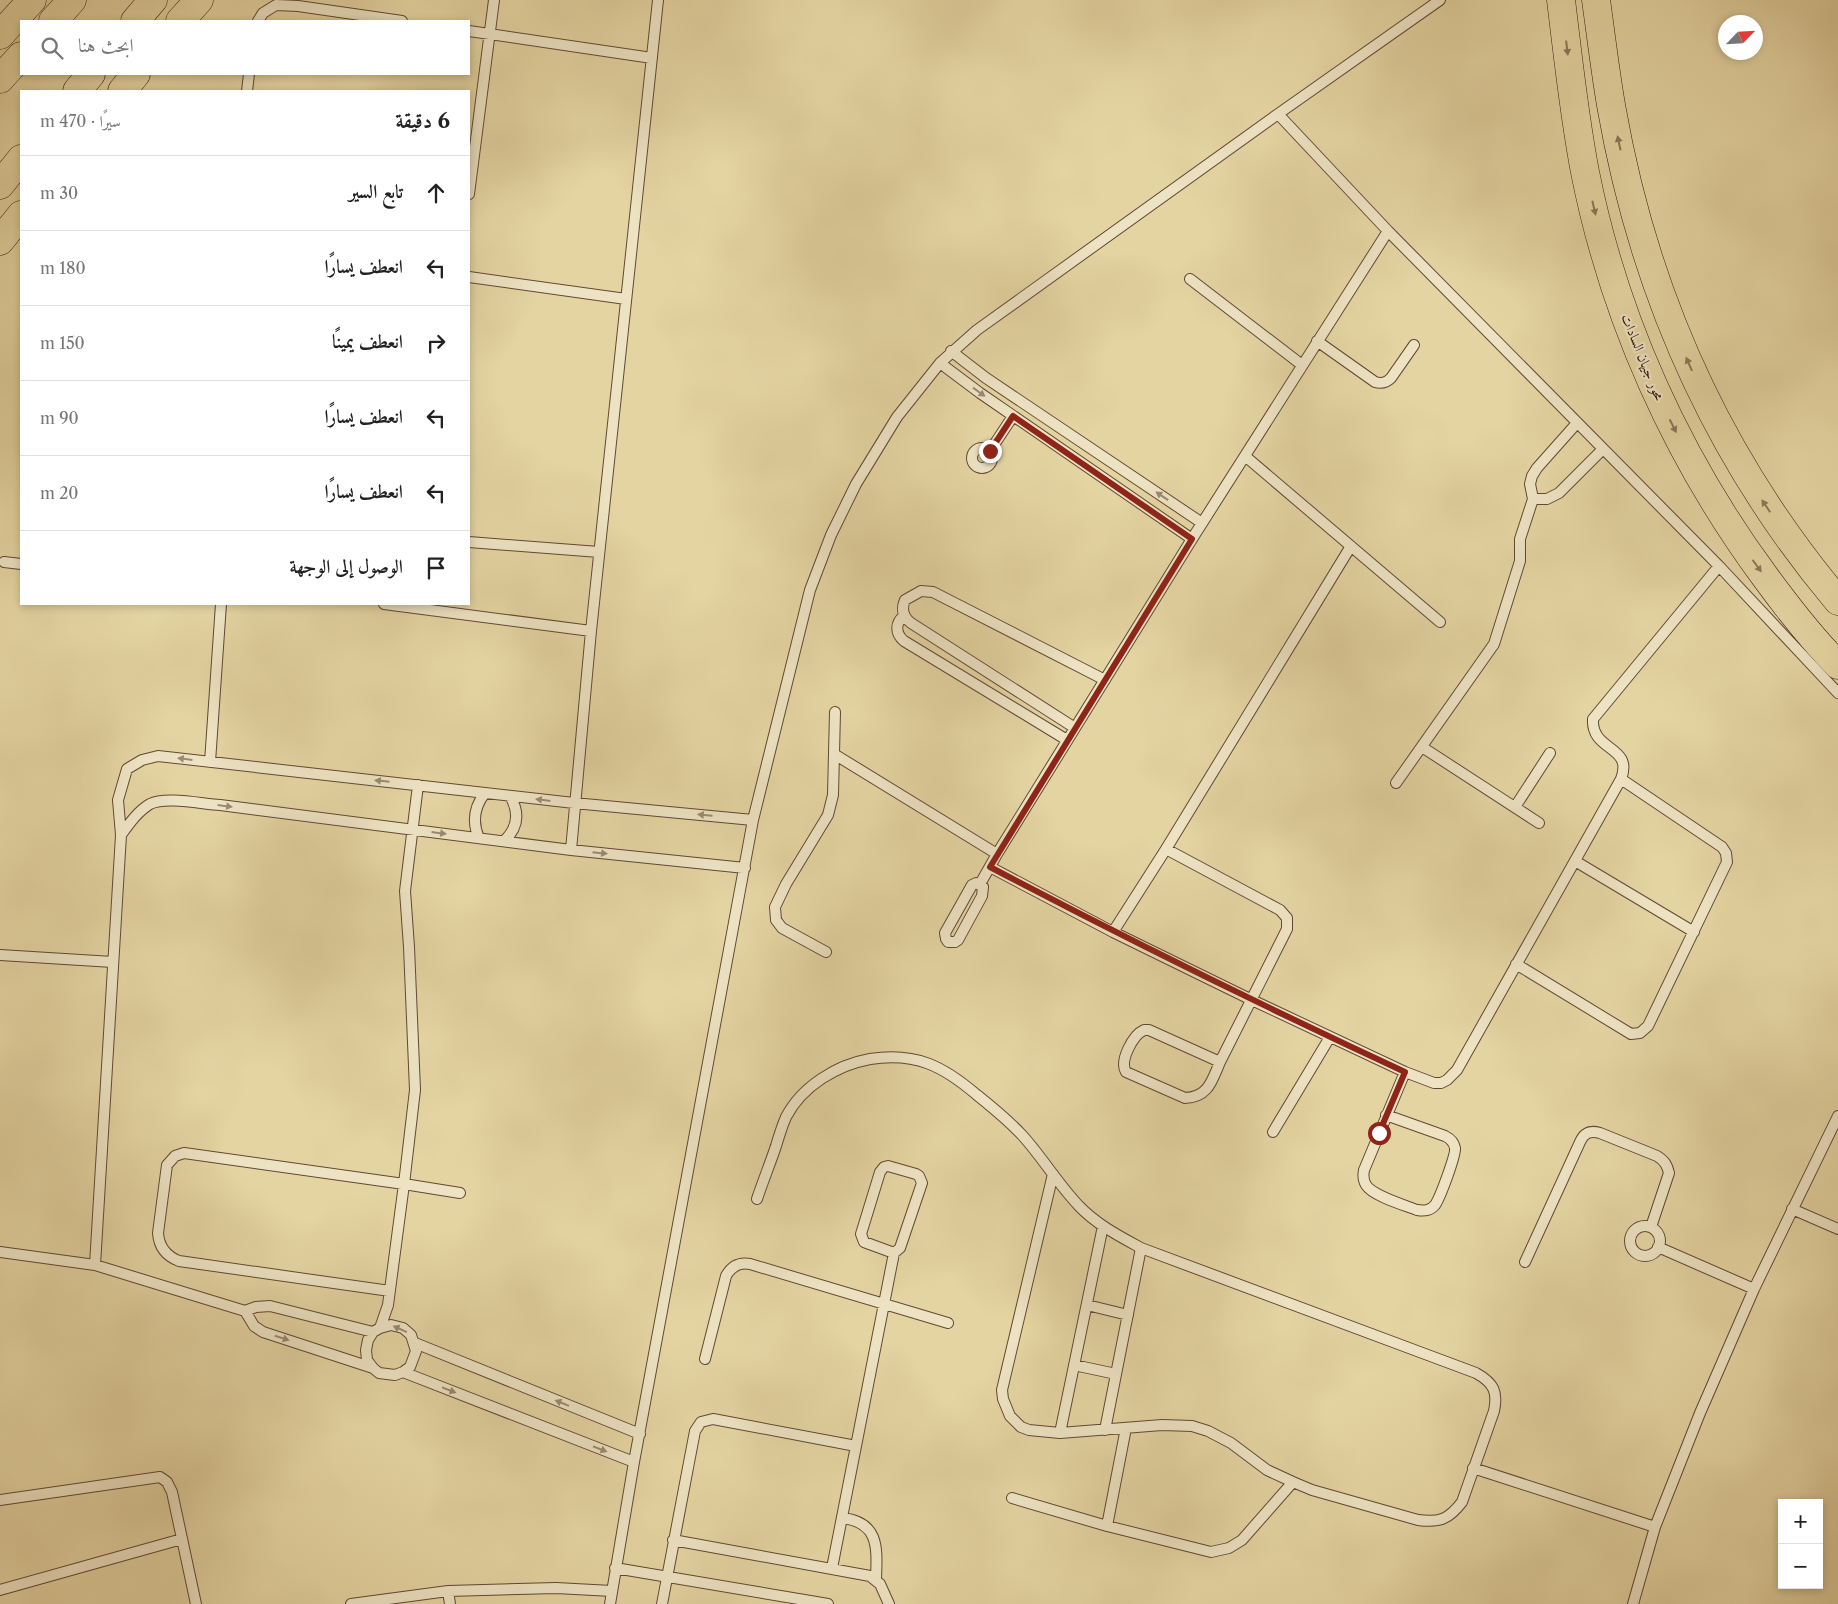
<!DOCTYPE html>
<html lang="ar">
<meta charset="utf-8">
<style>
:root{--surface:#fff;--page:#f2f2f2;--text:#222;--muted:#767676;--line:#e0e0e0}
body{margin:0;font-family:"Libre Caslon Text",Amiri,serif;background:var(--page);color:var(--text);direction:rtl}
.controls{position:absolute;right:15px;bottom:15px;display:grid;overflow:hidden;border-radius:0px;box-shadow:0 2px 8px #0003}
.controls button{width:45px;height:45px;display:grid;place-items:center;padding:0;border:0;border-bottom:1px solid var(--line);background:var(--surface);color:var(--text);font:25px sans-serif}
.compass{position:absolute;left:1718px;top:15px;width:45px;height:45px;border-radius:50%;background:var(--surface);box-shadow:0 2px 8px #0003;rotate:65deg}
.stop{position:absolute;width:15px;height:15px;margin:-11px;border:4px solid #8f2418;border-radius:50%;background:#fff}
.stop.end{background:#8f2418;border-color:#fff;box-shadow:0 1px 5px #0008}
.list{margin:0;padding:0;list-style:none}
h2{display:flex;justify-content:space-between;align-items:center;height:65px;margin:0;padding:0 20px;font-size:21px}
h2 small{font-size:16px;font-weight:400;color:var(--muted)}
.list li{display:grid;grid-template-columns:32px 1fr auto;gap:15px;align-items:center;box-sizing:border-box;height:75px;padding:0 20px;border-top:1px solid var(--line)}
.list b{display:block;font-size:19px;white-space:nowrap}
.list em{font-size:16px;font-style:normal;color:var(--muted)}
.icon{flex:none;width:28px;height:28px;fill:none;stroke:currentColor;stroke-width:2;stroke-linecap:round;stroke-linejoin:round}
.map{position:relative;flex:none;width:1838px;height:1604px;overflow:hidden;direction:ltr}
.search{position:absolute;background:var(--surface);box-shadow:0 2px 8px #0003;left:20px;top:20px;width:450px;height:55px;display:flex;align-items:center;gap:12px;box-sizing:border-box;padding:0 18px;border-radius:0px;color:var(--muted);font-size:19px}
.panel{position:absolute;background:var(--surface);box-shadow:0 2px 8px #0003;left:20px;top:90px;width:450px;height:515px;border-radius:0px;direction:rtl}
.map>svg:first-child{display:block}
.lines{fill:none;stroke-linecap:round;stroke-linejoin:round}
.service-casing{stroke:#624834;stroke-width:12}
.primary-casing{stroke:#371a0f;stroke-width:29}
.trunk-casing{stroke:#371a0f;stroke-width:29}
.service{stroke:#ede3c3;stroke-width:10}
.primary{stroke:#e4d4a2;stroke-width:28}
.trunk{stroke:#e4d4a2;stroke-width:28}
.oneway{fill:#8e7758}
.oneway2{fill:#9b8972}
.route{stroke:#8f2418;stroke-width:6}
.labels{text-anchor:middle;stroke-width:4;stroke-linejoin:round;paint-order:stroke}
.street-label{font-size:14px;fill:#371a0f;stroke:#ede3c3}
</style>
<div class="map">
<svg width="1838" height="1604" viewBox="0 0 1838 1604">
<rect width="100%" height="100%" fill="#e4d4a2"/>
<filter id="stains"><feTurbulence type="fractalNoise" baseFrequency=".004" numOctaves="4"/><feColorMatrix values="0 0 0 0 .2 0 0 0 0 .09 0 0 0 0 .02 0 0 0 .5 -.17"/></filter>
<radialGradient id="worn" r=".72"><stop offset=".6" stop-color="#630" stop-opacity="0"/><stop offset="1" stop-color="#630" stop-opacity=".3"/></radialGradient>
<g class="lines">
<defs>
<path id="service" d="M258 21 263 13 276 5 298 6 402 21
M469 31 652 58
M247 91 249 74
M1278 114 1388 231 1719 566 1838 693
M469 194 494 0
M469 277 626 299
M1190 279 1302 365
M1317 341 1375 382C1382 384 1386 383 1391 378L1414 345
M951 351 986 378 1202 523
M940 363 980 393 1192 539
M972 458a10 10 0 1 1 20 0a10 10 0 1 1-20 0Z
M990 451 1013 416
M1245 456 1440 622
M1533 499H1547L1559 493 1603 449
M469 542 599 552
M4 562 21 564
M384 604 591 631
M904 616C895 623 895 633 904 641L1067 740
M1075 728 911 623C903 617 901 609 905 600L921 591 933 592 1105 680
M1422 747 1539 823
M834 754 997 854
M210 762 221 604
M1396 783 1494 644 1520 561V539L1533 499 1530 484 1532 476 1537 468 1577 423
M1515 807 1550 753
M121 835C129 824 138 811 150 804 166 796 202 804 220 805L571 850 745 868
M479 838C472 822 474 807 485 793
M504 841C518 828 520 813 510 796
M1166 849 1280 910 1287 918V929L1220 1062
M571 850 591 631 658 0
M1575 861 1694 932
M990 867 1113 932 1252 1000 1405 1072 1434 1083H1441L1447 1080 1457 1070 1621 779C1634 745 1591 752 1593 719L1719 566
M976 883 983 887 982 896 958 940 955 942H948L946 939 945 933 972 885Z
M980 884 997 854 1192 539 1388 231
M1113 932 1166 849 1351 546
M826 952 782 928 776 920 775 907 786 884 828 815 833 795 835 712
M0 955 113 962
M1516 964 1631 1034 1640 1033 1648 1026 1727 862 1726 853 1722 847 1621 779
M1144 1030H1149L1220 1062C1212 1080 1209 1097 1185 1098L1126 1072C1119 1061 1133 1035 1144 1030Z
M1386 1115 1445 1136C1451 1139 1454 1142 1455 1148 1456 1155 1440 1198 1435 1205 1430 1211 1424 1211 1417 1210 1404 1205 1373 1196 1366 1185 1363 1180 1363 1175 1364 1170L1405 1072
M1273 1132 1330 1037
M888 1166 916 1174 919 1176 922 1183 900 1248 894 1253 864 1242 861 1234 880 1172 884 1167Z
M757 1199C763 1181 770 1164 776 1146 779 1136 782 1126 786 1117 802 1086 837 1065 870 1059 916 1052 943 1066 977 1095 992 1107 1008 1120 1022 1135 1042 1157 1058 1184 1079 1206 1096 1224 1119 1236 1141 1248L1476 1373C1494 1383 1498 1392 1494 1411L1462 1502C1449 1519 1440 1523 1418 1520L1312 1490 1293 1482 1267 1470 1231 1443 1208 1431 1192 1426 1162 1425 1060 1433 1029 1430 1021 1427 1010 1416 1003 1399 1002 1390 1053 1174
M1792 1209 1838 1229
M1630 1241a15 15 0 1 1 30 0a15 15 0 1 1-30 0Z
M1658 1247 1754 1289
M0 1252 95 1265 245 1311 256 1307 270 1306 373 1332
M1525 1262 1580 1142C1584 1133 1590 1130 1600 1133L1657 1156C1665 1161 1667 1165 1669 1173L1651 1227
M95 1265 121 835 118 800 127 769 142 760 158 756 574 803 753 820
M390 1291 179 1261C166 1256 159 1247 158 1233L167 1165 175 1156 184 1153 404 1184 460 1193
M1087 1305 1128 1315
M245 1311 254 1326 263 1332 373 1368
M380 1328 391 1325 403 1328 411 1335 416 1351 410 1367 403 1372 395 1375 379 1373 373 1368 367 1360 366 1350 368 1340 373 1332 380 1328 388 1305 404 1184 415 1090 409 947 405 891 418 785
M415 1343 640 1434
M705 1359 726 1276C731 1267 739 1262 750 1264L948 1323
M1074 1365 1116 1374
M403 1372 634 1462
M1105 1430 1141 1248
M1060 1433 1103 1226
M1473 1468 1655 1527
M1012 1498 1107 1526 1211 1552 1229 1548 1242 1540 1293 1482
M0 1500 160 1477 167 1482 172 1492 196 1604
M842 1518C880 1522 877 1549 876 1579
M1107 1526 1126 1428
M673 1540 870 1576 880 1584 889 1604
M615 1568 828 1604
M832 1568 894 1253
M0 1590 182 1539
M448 1591 450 1604
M351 1604 448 1591 556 1588 612 1591
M610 1604 634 1462 753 820 810 590 831 535 856 484 897 417 940 363 977 330 1278 114 1440 0
M662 1604 695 1431 701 1422 713 1419 856 1446
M1633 1604 1655 1527 1700 1413 1754 1289 1838 1116"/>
<path id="primary" d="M1561 0C1568 57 1574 115 1585 172 1614 318 1677 458 1766 578 1788 608 1811 638 1838 665
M1596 0C1601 35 1605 70 1611 105 1643 290 1717 457 1838 601
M53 21 72 0
M0 35 32 0
M0 79 21 56"/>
<path id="trunk" d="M135 21 153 0
M180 21 199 0
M77 91 91 74
M122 91 136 74
M0 185 21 159
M0 241 21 215"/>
</defs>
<use href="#service" class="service-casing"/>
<use href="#primary" class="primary-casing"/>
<use href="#trunk" class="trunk-casing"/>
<use href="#service" class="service"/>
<use href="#primary" class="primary"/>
<use href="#trunk" class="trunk"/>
</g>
<defs><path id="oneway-solid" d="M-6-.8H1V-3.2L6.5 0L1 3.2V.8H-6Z" transform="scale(1.25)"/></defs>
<g class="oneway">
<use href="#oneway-solid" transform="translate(1567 48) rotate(83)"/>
<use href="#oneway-solid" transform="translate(1619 143) rotate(-102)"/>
<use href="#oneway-solid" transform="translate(1594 208) rotate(77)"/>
<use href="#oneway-solid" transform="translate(1689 364) rotate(-114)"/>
<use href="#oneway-solid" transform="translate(1673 426) rotate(63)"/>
<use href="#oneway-solid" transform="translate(1766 506) rotate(-124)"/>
<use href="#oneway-solid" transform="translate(1757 566) rotate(54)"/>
</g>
<g class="oneway2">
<use href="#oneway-solid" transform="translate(979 392) rotate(36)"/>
<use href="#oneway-solid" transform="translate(1162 496) rotate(-146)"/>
<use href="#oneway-solid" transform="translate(185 759) rotate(-173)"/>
<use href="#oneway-solid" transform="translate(382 781) rotate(-174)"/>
<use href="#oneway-solid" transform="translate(543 800) rotate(-173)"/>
<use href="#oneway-solid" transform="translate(225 806) rotate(7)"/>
<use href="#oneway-solid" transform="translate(705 815) rotate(-175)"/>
<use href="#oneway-solid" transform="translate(439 833) rotate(7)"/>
<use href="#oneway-solid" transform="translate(600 853) rotate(6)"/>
<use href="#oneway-solid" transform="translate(400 1329) rotate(-156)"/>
<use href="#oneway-solid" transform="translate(282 1338) rotate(18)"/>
<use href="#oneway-solid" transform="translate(449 1390) rotate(21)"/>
<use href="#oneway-solid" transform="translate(562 1403) rotate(-158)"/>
<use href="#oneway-solid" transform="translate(600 1449) rotate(21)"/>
</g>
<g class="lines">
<path class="route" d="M990 451 1013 416 1192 539 990 867C1127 939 1265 1007 1405 1072L1379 1133"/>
</g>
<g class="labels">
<g class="street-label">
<text transform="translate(1643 357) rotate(68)" y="5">محور جيهان السادات</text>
</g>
</g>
<rect width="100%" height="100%" filter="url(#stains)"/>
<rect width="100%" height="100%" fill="url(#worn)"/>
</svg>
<div class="controls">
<button>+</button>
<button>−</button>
</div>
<svg class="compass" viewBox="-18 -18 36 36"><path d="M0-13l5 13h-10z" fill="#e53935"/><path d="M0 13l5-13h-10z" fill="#767676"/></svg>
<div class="stop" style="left:1379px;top:1133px"></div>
<div class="stop end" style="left:990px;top:451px"></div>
<div class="search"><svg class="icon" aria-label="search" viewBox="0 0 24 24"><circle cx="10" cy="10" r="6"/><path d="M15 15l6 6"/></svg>ابحث هنا</div>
<section class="panel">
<h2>6 دقيقة<small>سيرًا · 470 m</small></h2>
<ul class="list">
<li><svg class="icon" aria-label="ahead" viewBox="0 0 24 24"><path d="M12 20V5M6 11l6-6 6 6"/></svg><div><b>تابع السير</b></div><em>30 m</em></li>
<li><svg class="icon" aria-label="left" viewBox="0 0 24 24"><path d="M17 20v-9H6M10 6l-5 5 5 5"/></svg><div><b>انعطف يسارًا</b></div><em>180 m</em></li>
<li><svg class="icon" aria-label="right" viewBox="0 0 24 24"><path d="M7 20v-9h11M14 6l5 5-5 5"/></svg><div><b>انعطف يمينًا</b></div><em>150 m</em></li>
<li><svg class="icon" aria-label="left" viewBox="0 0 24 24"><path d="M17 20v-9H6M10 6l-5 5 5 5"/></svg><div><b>انعطف يسارًا</b></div><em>90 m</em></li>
<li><svg class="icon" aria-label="left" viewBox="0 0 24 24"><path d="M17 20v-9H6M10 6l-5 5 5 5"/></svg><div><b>انعطف يسارًا</b></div><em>20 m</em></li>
<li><svg class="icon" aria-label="arrive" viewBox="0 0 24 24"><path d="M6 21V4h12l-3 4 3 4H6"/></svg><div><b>الوصول إلى الوجهة</b></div></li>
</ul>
</section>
</div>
